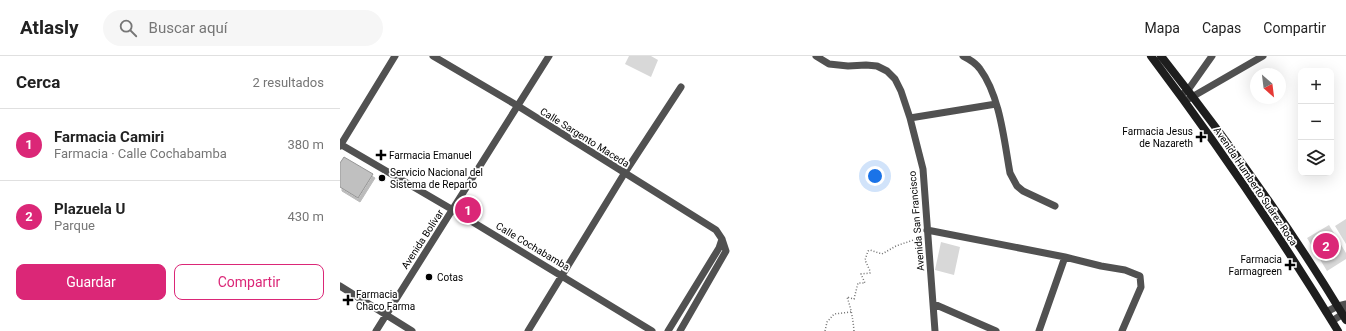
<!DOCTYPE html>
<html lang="es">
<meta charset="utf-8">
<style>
:root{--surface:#fff;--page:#f6f6f6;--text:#222;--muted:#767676;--line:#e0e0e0;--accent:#db2777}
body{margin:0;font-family:Roboto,sans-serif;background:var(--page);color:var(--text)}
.controls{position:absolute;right:12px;top:12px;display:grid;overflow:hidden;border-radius:8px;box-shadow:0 4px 16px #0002}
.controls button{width:36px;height:36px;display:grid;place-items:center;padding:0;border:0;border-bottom:1px solid var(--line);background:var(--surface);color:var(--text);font:20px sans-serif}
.compass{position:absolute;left:910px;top:12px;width:36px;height:36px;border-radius:50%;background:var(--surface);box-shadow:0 4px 16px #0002;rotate:152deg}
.you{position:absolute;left:535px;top:120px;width:14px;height:14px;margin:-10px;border:3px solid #fff;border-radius:50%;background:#1a73e8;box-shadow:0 0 0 6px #1a73e833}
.badge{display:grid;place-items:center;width:26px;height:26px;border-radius:50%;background:var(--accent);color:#fff;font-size:13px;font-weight:700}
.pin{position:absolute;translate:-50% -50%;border:2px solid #fff;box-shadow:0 1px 4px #0006}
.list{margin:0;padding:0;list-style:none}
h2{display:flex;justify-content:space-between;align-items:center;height:52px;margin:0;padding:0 16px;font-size:17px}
h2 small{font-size:13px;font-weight:400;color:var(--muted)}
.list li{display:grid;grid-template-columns:26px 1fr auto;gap:12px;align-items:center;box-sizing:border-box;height:72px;padding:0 16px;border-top:1px solid var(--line)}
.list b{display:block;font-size:15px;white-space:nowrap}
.list p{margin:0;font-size:13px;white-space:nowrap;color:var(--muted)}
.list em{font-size:13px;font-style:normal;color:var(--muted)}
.actions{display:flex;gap:8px;padding:12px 16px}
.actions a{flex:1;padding:9px 0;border:1px solid var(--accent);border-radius:8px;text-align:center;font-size:14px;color:var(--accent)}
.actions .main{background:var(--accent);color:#fff}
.icon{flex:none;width:22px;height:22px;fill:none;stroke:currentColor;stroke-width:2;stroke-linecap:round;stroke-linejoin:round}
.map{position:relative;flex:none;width:1006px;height:275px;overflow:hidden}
header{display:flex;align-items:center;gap:24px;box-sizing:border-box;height:56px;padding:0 20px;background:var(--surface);border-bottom:1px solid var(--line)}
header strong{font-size:19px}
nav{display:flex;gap:22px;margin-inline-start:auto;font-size:14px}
.search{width:280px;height:36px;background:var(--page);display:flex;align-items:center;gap:10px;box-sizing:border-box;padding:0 14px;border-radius:22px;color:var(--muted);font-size:15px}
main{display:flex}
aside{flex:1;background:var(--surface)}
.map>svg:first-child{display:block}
.green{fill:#d8d8d8}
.building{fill:#c0c0c0;stroke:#959595;filter:url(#shadow)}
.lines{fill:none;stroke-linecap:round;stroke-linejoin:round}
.path{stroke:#737373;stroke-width:1.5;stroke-dasharray:1 2;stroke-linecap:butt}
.minor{stroke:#515151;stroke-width:7}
.secondary{stroke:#1e1e1e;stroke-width:8}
.poi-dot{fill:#000;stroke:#fff;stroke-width:1.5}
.labels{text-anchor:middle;stroke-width:3.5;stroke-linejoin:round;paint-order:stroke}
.poi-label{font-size:10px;fill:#000;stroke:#fff;text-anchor:start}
.street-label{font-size:10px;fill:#000;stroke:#fff}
</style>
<header>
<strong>Atlasly</strong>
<div class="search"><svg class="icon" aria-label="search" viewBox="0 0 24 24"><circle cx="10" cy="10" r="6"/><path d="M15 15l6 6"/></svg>Buscar aquí</div>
<nav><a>Mapa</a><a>Capas</a><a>Compartir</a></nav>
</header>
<main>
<aside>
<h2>Cerca<small>2 resultados</small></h2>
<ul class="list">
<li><span class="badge">1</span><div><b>Farmacia Camiri</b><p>Farmacia · Calle Cochabamba</p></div><em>380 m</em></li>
<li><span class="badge">2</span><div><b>Plazuela U</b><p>Parque</p></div><em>430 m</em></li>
</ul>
<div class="actions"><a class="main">Guardar</a><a>Compartir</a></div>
</aside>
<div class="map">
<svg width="1006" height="275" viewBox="0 0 1006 275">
<defs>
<filter id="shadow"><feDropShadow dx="2" dy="4" stdDeviation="0" flood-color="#0004"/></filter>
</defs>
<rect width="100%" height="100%" fill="#fff"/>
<path class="green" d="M289 0H311L318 4 311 21 285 8Z
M1006 163V188L995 170Z
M989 169 1006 197V203L987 215 967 182Z
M601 186 620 191 614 219 595 214Z"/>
<path class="building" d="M4 101 33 118 18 142 0 131V107Z"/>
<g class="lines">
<path class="path" d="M485 275 487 266 494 258 511 256
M514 275C513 263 511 252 507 241L514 243 518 227H525L521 218 530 217V215L525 204 528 195 530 194 542 198 556 190 582 181"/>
<path class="minor" d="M93 0 178 50 376 174 382 183 386 195 340 275
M476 0 489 8 508 10 526 9 537 10 547 15 555 23 561 35 570 62 583 113 595 275
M623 0C629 3 636 7 640 13 660 40 664 84 670 117L677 130 683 135 715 150
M841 39 848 34 872 0
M845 45 923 0
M570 62 656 48
M0 88 113 154 312 275
M0 90 55 0
M587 174 725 201 761 210 785 214 800 220 801 231 782 275
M0 230 72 275
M594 248 656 275
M986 256 998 250 1006 248
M992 265 1003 258 1006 253
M36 275 209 0
M188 275 284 118 341 31
M328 275 379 192 382 183
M699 275 725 201"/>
<path class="secondary" d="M811 0C878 89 940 180 998 275
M821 0C887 84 951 172 1006 264"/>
</g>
<g class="poi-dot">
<path d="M859 75h4v4h4v4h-4v4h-4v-4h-4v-4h4z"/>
<path d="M39 93h4v4h4v4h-4v4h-4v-4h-4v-4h4z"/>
<circle cx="42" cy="122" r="4"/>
<path d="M948 203h4v4h4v4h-4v4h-4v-4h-4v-4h4z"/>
<circle cx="89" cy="221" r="4"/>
<path d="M6 238h4v4h4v4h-4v4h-4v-4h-4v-4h4z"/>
</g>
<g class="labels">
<g class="poi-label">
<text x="853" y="79" text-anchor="end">Farmacia Jesus<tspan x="853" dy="12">de Nazareth</tspan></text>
<text x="49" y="103">Farmacia Emanuel</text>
<text x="50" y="120">Servicio Nacional del<tspan x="50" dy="12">Sistema de Reparto</tspan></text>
<text x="942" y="207" text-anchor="end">Farmacia<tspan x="942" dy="12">Farmagreen</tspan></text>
<text x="97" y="225">Cotas</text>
<text x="16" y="242">Farmacia<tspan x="16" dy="12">Chaco Farma</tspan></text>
</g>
<g class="street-label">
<text transform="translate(245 81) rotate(32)" y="4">Calle Sargento Maceda</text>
<text transform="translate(916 130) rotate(56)" y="4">Avenida Humberto Suárez Roca</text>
<text transform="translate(576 165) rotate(-95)" y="4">Avenida San Francisco</text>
<text transform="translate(82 183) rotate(-57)" y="4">Avenida Bolívar</text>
<text transform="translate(193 190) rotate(31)" y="4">Calle Cochabamba</text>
</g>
</g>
</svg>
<div class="controls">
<button>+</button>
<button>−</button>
<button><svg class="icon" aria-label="layers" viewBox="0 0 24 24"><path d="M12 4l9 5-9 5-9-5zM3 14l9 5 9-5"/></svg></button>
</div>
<svg class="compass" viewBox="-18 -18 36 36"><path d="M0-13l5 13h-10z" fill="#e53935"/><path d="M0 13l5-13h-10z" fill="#767676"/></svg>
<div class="you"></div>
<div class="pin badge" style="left:128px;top:154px">1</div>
<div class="pin badge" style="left:986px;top:190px">2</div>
</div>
</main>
